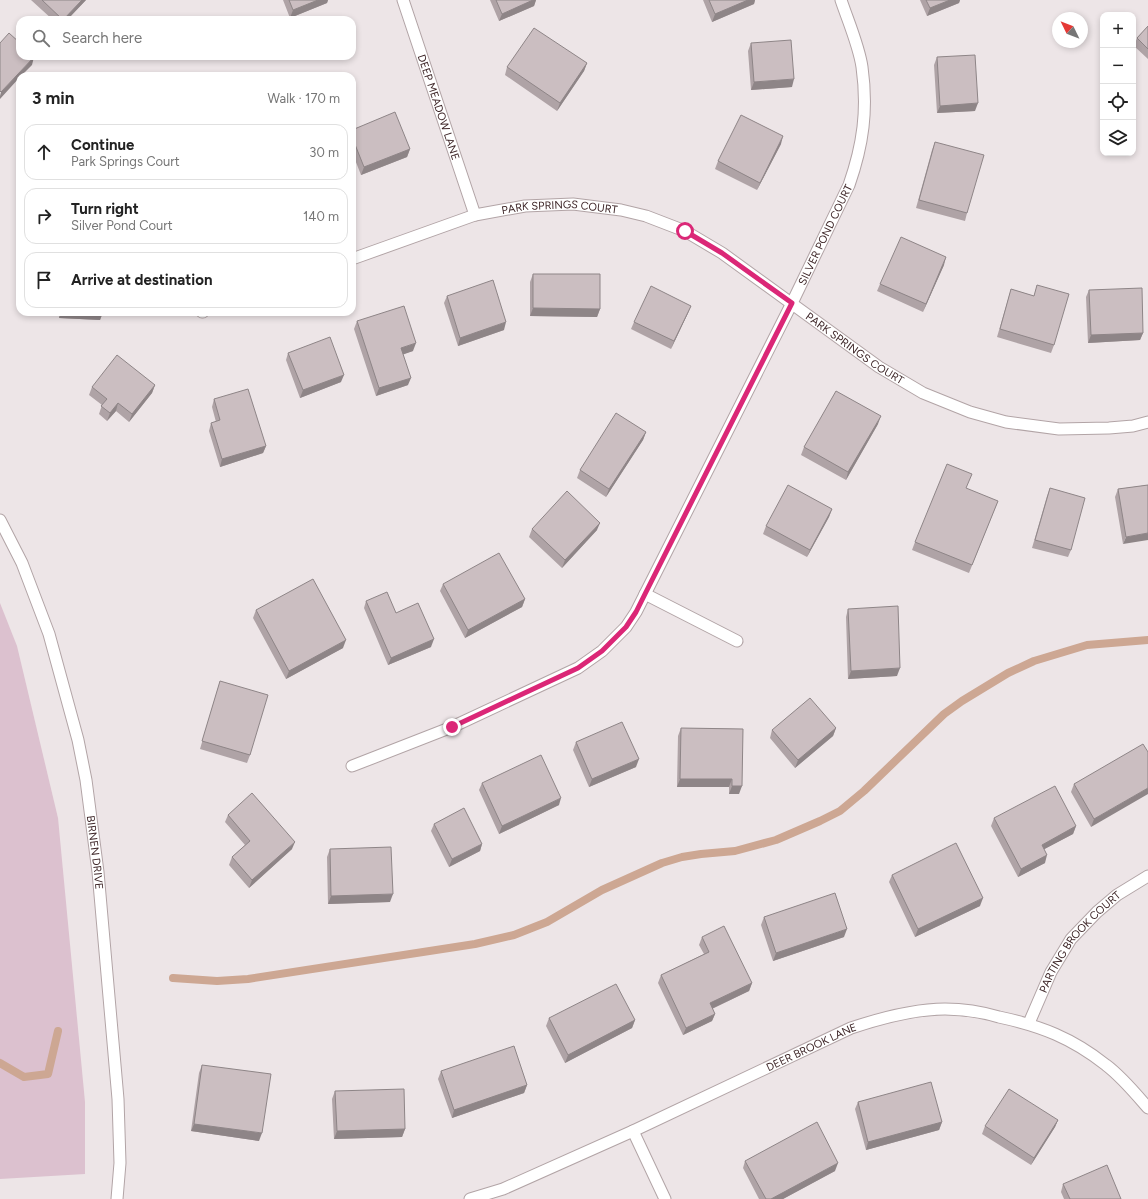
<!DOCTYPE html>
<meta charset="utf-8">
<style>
:root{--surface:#fff;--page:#f6f6f6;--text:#222;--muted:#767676;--line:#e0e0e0}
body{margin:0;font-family:Figtree,sans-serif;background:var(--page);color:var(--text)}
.controls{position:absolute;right:12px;top:12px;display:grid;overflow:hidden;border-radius:8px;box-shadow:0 2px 6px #0003}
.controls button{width:36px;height:36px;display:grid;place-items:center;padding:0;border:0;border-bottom:1px solid var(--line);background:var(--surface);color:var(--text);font:20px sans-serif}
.compass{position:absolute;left:1052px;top:12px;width:36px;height:36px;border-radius:50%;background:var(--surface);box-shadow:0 2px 6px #0003;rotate:313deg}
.stop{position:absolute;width:12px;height:12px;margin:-9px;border:3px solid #db2777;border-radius:50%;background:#fff}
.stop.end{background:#db2777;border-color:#fff;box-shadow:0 1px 4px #0008}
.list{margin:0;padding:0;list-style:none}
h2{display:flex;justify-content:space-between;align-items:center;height:52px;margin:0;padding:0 16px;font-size:17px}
h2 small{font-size:13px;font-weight:400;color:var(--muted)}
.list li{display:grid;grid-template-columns:26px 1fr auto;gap:12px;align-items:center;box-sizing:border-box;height:56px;margin:0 8px 8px;padding:0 8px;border:1px solid var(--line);border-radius:12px}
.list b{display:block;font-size:15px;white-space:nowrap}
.list p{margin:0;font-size:13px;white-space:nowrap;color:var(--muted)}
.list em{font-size:13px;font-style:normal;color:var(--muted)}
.icon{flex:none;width:22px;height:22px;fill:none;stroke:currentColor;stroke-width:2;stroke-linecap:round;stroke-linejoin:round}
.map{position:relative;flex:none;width:1148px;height:1199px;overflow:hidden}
.search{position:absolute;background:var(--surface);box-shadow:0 2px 6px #0003;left:16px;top:16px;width:340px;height:44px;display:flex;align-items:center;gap:10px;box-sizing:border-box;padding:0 14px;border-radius:12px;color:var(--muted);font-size:15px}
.panel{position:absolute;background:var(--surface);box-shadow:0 2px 6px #0003;left:16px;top:72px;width:340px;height:244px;border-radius:12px}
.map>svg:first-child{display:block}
.green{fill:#dcc1cf}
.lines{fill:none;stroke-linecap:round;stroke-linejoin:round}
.stream{stroke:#cda793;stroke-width:8}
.minor-casing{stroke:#b2a4a6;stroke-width:13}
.minor{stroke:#fff;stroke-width:11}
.wall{fill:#afa3a6}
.shaded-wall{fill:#8e8587}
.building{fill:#cbbec1;stroke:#8e8587}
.route{stroke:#db2777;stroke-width:5}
.labels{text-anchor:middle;stroke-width:3;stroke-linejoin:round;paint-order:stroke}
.street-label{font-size:11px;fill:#3e2628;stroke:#faf6f7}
</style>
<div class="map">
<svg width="1148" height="1199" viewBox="0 0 1148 1199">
<rect width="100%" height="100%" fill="#ede5e7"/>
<path class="green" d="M0 603 17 646 58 818 85 1102V1174L0 1179Z"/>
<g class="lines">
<path class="stream" d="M173 978 217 981 248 979 475 944 514 935 547 922 602 890 662 863 682 857 701 854 735 851 776 840 820 821 840 811 864 791 944 714 962 701 1008 673 1034 661 1087 645 1148 640
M0 1063 24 1077 48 1074 58 1031"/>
<defs>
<g id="minor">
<path id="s1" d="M403 0 475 215"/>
<path id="s2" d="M352 259 475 215 525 206 573 204 621 210 646 216 685 231 722 253 879 367 923 393 970 412 1006 422 1059 429 1109 428 1133 426 1148 422"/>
<path d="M202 312H203"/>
<path id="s3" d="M0 520 22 563 49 634 78 740 86 780 98 872 118 1099 120 1163 117 1199"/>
<path d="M645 594 737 641"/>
<path id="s4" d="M352 766 452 727 578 668 602 651 626 627 636 612 792 303 849 185C863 145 868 110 862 67 859 46 848 21 841 0"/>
<path id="s5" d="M1029 1023 1051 972 1071 939 1097 912 1117 895 1148 876"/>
<path d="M633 1131 665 1199"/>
<path id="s6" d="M470 1199 503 1189 633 1131 851 1028C881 1018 914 1009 945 1009 964 1009 982 1012 999 1017 1041 1026 1072 1038 1106 1065 1122 1077 1135 1093 1148 1108"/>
</g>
</defs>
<use href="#minor" class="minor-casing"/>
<use href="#minor" class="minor"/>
</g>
<path class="wall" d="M31 0H86L67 20H53Z
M283 0H328L327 3 290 18Z
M490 0H536L534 6 499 21Z
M703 0H755L754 4 712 22Z
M920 0H960L959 3 927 16Z
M1148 26V59L1134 46 1137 38Z
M751 43 792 87 751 90 748 51Z
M937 57 975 111 937 113 934 65Z
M587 63 584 71 557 111 505 75 507 67Z
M352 130 410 149 407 157 361 175 352 152Z
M935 142 967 213 965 221 916 208 932 150Z
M781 144 757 190 715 169 718 161Z
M944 265 923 312 877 291 880 284Z
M533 274 600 309 597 317 530 316V282Z
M1037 285 1054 345 1051 353 997 337 1011 289 1034 296Z
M1089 290 1143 333 1140 340 1088 343 1086 297Z
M447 296 504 330 458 346 444 303Z
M691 306 688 313 671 349 631 329 634 322Z
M60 312H103L100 320 59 318Z
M357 321 413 351 403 354 408 385 376 396 354 329Z
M288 353 341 382 300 398 286 360Z
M155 385 152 393 129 422 116 411 107 421 99 414 102 405 89 395 92 387Z
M214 399 266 446 263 453 220 467 209 431 211 423 216 422 212 407Z
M878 424 846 480 801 455 804 447Z
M646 432 643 440 606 497 577 478 580 470Z
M1148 485 1123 544 1115 497 1118 489Z
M1050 488 1071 550 1068 557 1032 548 1047 496Z
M998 501 969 573 912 550 915 542Z
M832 509 829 517 807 557 763 534 766 526Z
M532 529 597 530 562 568 529 537Z
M443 584 525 599 522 607 465 638 440 591Z
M366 601 396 613 431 647 388 665 364 608Z
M848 609 897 676 848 679 846 617Z
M256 610 343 648 286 679 253 618Z
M220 681 250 755 247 763 200 749Z
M681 728 743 729 739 794H729V787H677L678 736Z
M836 728 833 736 795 768 770 738 772 730Z
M576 742 636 767 589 787 573 750Z
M1148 752 1091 827 1071 792 1074 784Z
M482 783 559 805 499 834 479 790Z
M228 815 292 849 249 888 229 865 232 857 245 845 225 822Z
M994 818 1076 826 1073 834 1044 849 1045 863 1018 877 991 826Z
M434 824 482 844 480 851 449 867 431 831Z
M330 849 390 902 328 904 327 857Z
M892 875 980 906 915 937 889 882Z
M764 917 844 937 773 961 761 925Z
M702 937 752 983 749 991 712 1009 715 1014 712 1021 683 1035 658 983 661 975 704 954 699 945Z
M549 1018 635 1020 632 1028 565 1063 546 1026Z
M202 1065 259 1141 191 1131 199 1073Z
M441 1071 527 1085 524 1093 452 1118 438 1079Z
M335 1091 405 1129 402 1137 334 1139 332 1099Z
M858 1102 942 1122 939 1130 866 1150 855 1109Z
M1058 1120 1055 1127 1031 1165 982 1134 985 1126Z
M745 1161 835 1171 783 1199H759L743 1168Z
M1063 1184 1121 1199H1064L1061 1192Z"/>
<path class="shaded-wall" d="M82 0H86L67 20H63Z
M318 0H328L327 3 290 18 293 10Z
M533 0H536L534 6 499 21 502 14Z
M748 0H755L754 4 712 22 715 14Z
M950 0H960L959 3 927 16 930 8Z
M34 57 32 65 21 76H20V77L0 99V96L1 92Z
M587 63 584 71 557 111 560 103Z
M794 79 792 87 751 90 754 82Z
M978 103 975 111 937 113 940 106Z
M783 136 781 144 757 190 760 183Z
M410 149 407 157 361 175 364 167Z
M946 257 944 265 923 312 926 304Z
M691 306 688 313 671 349 674 341Z
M533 308 600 309 597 317 530 316Z
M61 312H103L100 320 59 318Z
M506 322 504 330 458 346 460 338Z
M1143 333 1140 340 1088 343 1091 335Z
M416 343 413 351 399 356 401 348Z
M344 375 341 382 300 398 303 390Z
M411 378 408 385 376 396 379 388Z
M155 385 152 393 129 422 132 414Z
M118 403 116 411 107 421 110 413Z
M881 416 878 424 846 480 848 472Z
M646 432 643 440 606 497 609 489Z
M266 446 263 453 220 467 222 459Z
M832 509 829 517 807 557 810 550Z
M600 523 597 530 562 568 565 560Z
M1148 533V540L1123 544 1126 537Z
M525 599 522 607 465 638 468 630Z
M434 639 431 647 388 665 391 658Z
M346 640 343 648 286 679 289 671Z
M900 668 897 676 848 679 851 671Z
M836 728 833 736 795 768 798 760Z
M639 759 636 767 589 787 592 779Z
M680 779H732L729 787H677Z
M732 786H742L739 794H729Z
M1148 788V794L1091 827 1094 819Z
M561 798 559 805 499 834 502 826Z
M1076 826 1073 834 1039 852 1042 845Z
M295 842 292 849 249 888 252 880Z
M482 844 480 851 449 867 452 859Z
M1047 855 1045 863 1018 877 1021 869Z
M393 894 390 902 328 904 331 896Z
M983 898 980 906 915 937 918 929Z
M847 929 844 937 773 961 776 953Z
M752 983 749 991 707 1011 710 1003Z
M715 1014 712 1021 683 1035 686 1028Z
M635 1020 632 1028 565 1063 568 1055Z
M527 1085 524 1093 452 1118 454 1110Z
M1058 1120 1055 1127 1031 1165 1034 1158Z
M942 1122 939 1130 866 1150 868 1142Z
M194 1124 262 1133 259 1141 191 1131Z
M405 1129 402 1137 334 1139 337 1131Z
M838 1163 835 1171 783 1199H771Z"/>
<path class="building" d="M42 0H82L63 20Z
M289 0H318L293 10Z
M496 0H533L502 14Z
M709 0H748L715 14Z
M926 0H950L930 8Z
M1148 26V49L1137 38Z
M534 28 587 63 560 103 507 67Z
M9 33 20 43V56H33L34 57 1 92 0 91V43Z
M791 40 794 79 754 82 751 43Z
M975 55 978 103 940 106 937 57Z
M395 112 410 149 364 167 352 137V130Z
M741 115 783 136 760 183 718 161Z
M935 142 984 155 967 213 919 200Z
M901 237 946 257 926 304 880 284Z
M533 274H600V309L533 308Z
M493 280 506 322 460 338 447 296Z
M1037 285 1069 294 1054 345 1000 329 1011 289 1034 296Z
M651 286 691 306 674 341 634 322Z
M1142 288 1143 333 1091 335 1089 290Z
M404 306 416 343 401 348 411 378 379 388 357 321Z
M330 337 344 375 303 390 288 353Z
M117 355 155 385 132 414 118 403 110 413 101 406 107 399 92 387Z
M248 389 266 446 222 459 211 423 220 420 214 399Z
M836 391 881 416 848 472 804 447Z
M616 413 646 432 609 489 580 470Z
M947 464 972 474 966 488 998 501 972 565 915 542Z
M788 485 832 509 810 550 766 526Z
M1148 485V533L1126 537 1118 489Z
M1050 488 1085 498 1071 550 1035 540Z
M567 491 600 523 565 560 532 529Z
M499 553 525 599 468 630 443 584Z
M313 579 346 640 289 671 256 610Z
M387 592 396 613 418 603 434 639 391 658 366 601Z
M898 606 900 668 851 671 848 609Z
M220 681 268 695 250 755 202 741Z
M810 698 836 728 798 760 772 730Z
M622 722 639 759 592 779 576 742Z
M681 728 743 729 742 786H732V779H680Z
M1143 744 1148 752V788L1094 819 1074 784Z
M541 755 561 798 502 826 482 783Z
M1055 786 1076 826 1042 845 1047 855 1021 869 994 818Z
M252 793 295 842 252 880 232 857 250 841 228 815Z
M464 808 482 844 452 859 434 824Z
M956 843 983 898 918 929 892 875Z
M391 847 393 894 331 896 330 849Z
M835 893 847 929 776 953 764 917Z
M724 926 752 983 710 1003 715 1014 686 1028 661 975 709 952 702 937Z
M616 984 635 1020 568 1055 549 1018Z
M514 1046 527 1085 454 1110 441 1071Z
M202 1065 271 1074 262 1133 194 1124Z
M931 1082 942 1122 868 1142 858 1102Z
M404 1089 405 1129 337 1131 335 1091Z
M1009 1089 1058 1120 1034 1158 985 1126Z
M817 1122 838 1163 771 1199H766L745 1161Z
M1107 1165 1121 1199H1070L1063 1184Z"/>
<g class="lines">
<path class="route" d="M452 727 578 668 602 651 626 627 636 612 645 594 792 303 722 253 685 231"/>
</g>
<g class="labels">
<g class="street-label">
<text dy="4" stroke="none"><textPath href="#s1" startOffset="113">DEEP MEADOW LANE</textPath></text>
<text dy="4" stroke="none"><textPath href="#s2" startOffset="216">PARK SPRINGS COURT</textPath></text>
<text dy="4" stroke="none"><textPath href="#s4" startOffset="750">SILVER POND COURT</textPath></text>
<text dy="4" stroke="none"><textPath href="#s2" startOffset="552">PARK SPRINGS COURT</textPath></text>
<text dy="4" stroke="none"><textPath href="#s3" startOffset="348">BIRNEN DRIVE</textPath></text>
<text dy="4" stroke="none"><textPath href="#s5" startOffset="97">PARTING BROOK COURT</textPath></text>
<text dy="4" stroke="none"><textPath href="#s6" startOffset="374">DEER BROOK LANE</textPath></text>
</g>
</g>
</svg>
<div class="controls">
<button>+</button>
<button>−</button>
<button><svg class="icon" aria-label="locate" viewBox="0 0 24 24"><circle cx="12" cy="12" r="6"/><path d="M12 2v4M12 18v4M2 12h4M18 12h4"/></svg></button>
<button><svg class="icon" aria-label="layers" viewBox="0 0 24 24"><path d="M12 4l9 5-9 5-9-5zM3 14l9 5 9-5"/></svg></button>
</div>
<svg class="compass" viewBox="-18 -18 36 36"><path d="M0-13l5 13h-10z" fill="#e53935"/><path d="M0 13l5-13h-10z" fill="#767676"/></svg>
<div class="stop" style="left:685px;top:231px"></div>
<div class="stop end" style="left:452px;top:727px"></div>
<div class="search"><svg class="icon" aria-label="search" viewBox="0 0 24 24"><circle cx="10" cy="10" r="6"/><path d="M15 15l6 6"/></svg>Search here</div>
<section class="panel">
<h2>3 min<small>Walk · 170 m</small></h2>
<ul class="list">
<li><svg class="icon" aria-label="ahead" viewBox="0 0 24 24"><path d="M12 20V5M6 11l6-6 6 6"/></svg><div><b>Continue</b><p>Park Springs Court</p></div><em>30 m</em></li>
<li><svg class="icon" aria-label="right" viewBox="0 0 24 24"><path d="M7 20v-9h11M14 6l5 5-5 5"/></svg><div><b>Turn right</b><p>Silver Pond Court</p></div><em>140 m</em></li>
<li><svg class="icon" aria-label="arrive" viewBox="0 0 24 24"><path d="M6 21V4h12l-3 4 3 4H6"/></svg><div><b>Arrive at destination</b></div></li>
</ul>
</section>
</div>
